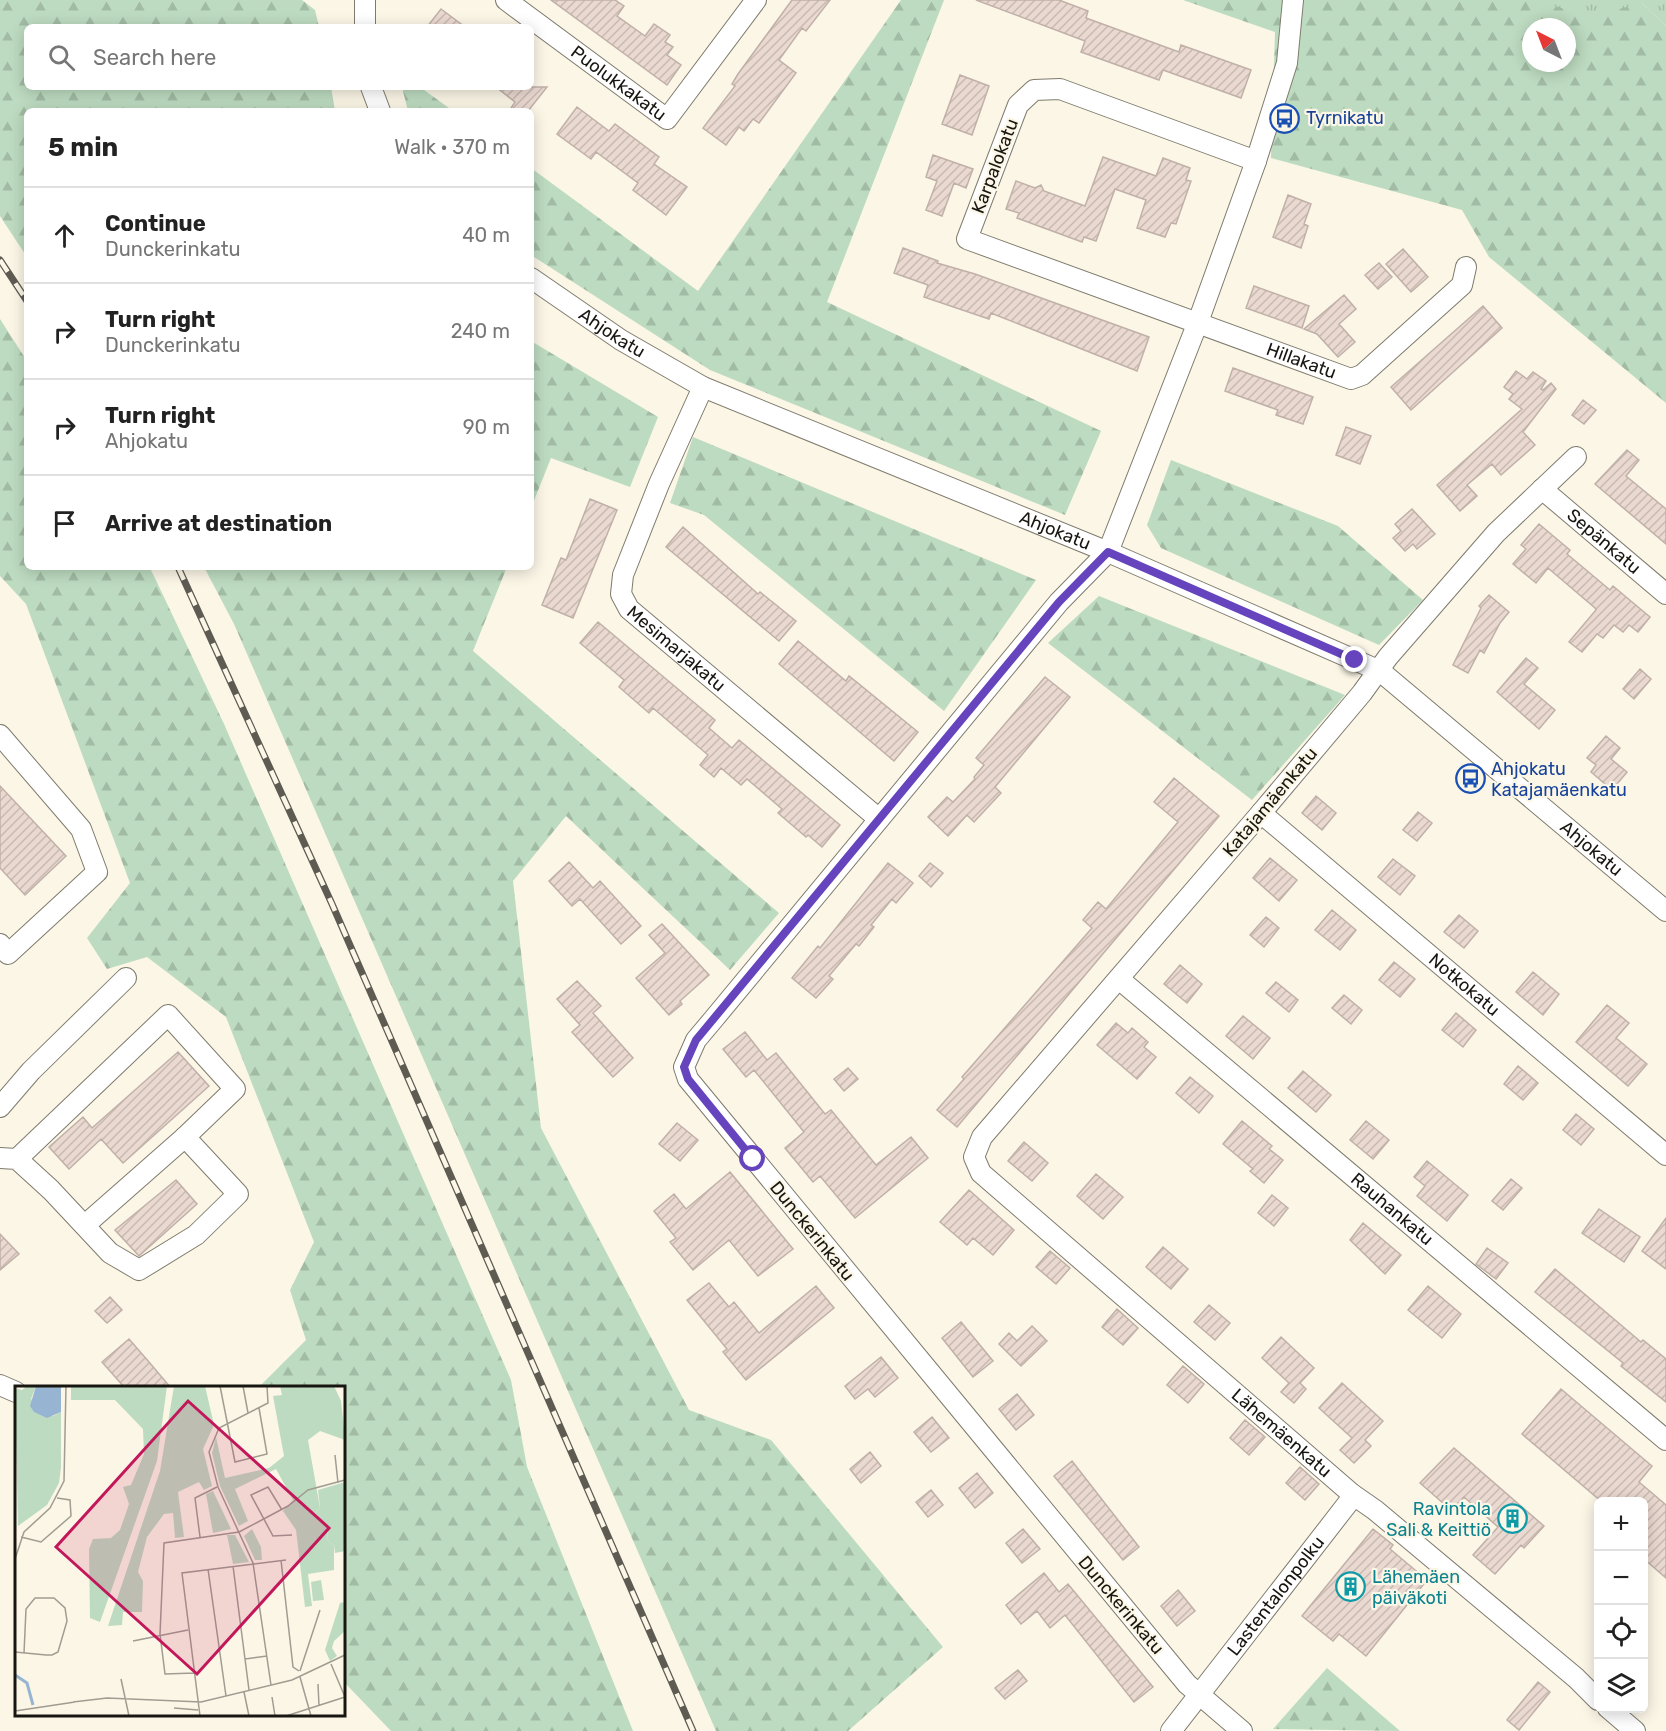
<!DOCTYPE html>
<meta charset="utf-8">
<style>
:root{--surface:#fff;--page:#f6f6f6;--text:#222;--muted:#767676;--line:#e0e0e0}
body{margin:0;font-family:Rubik,sans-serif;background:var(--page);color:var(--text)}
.controls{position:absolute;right:18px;bottom:18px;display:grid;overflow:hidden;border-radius:9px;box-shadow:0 3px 15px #0003}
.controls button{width:54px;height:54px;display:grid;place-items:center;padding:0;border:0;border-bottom:2px solid var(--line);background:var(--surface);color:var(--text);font:30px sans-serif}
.compass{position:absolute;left:1522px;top:18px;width:54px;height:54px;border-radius:50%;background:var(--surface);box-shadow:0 3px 15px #0003;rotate:318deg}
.stop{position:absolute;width:18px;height:18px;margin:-14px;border:4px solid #6544bd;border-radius:50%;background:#fff}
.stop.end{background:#6544bd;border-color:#fff;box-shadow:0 2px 6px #0008}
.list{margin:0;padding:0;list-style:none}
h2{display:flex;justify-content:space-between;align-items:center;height:78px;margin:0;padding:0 24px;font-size:26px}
h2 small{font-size:20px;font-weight:400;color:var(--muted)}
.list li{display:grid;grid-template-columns:39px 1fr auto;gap:18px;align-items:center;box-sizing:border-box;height:96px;padding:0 24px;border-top:2px solid var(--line)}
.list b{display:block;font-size:22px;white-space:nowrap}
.list p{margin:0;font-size:20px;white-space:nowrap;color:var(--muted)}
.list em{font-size:20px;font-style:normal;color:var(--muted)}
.icon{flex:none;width:33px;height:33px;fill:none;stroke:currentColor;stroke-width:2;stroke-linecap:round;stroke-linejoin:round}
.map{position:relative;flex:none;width:1666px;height:1731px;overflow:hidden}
.search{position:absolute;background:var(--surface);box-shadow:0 3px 15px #0003;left:24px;top:24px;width:510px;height:66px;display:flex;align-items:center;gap:15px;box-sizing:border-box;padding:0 21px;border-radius:9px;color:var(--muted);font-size:22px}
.panel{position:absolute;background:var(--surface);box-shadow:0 3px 15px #0003;left:24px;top:108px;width:510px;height:462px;border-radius:9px}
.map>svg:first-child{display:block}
.forest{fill:url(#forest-firs);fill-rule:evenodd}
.park{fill:url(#park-tufts)}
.building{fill:url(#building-hatch);stroke:#c0b0a8;stroke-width:1.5}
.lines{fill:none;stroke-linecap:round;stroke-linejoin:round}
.minor-casing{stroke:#7f7b6d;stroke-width:22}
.minor{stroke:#fff;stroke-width:20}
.rail-casing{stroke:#5e5b53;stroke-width:7}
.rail{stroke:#fbf6e6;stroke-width:4.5;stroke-dasharray:14;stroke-linecap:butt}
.route{stroke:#6544bd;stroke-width:8}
.labels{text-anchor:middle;stroke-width:4.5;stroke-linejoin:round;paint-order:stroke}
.street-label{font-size:18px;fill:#181611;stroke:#fbf6e6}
.transit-label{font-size:18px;fill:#164399;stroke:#fbf6e6;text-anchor:start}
.culture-label{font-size:18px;fill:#0d838f;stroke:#fbf6e6;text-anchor:end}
.inset-river{fill:none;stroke:#97b5d2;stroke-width:3}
.inset-road{fill:none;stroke:#a09c91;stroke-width:1.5}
.view{fill:#c2185b;fill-opacity:0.15;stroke:#c2185b;stroke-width:3}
.inset-edge{fill:none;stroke:#181611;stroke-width:3}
</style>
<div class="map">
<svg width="1666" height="1731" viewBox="0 0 1666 1731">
<defs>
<pattern id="forest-firs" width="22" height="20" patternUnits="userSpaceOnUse" patternTransform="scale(1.5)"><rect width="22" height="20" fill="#bddbc0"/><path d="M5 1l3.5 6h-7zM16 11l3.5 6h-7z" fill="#a2bba4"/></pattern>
<pattern id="park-tufts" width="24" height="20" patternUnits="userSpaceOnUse" patternTransform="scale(1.5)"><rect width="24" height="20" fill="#bddbc0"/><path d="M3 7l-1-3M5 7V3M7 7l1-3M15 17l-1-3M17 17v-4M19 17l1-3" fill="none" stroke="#a2bba4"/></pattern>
<pattern id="building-hatch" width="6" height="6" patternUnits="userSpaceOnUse" patternTransform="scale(1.5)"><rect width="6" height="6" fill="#ead9d1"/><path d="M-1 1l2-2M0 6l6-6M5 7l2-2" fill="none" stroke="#c8bab2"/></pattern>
</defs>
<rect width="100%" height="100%" fill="#fbf6e6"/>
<path class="forest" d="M0 0H302L315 10 319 27H27V87H331L335 111H27V257L0 216Z
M901 0H944L827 302 1101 431 1065 515 710 370 531 255V168L698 291Z
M1183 0H1617L1642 3 1666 26V403L1489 257 1462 210 1271 158 1275 32ZM1531 27H1567V63H1531Z
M402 87H420L453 111H408Z
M0 319 27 361V567H149L153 574 224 724 511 1380 527 1467 633 1731H391L344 1682V1388L259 1387 306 1340 290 1290 314 1242 226 1017 147 957 107 969 87 938 130 883 26 604 0 576Z
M531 341 658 417 630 487 551 458 531 508Z
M693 437 1036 580 944 711 704 515 670 503Z
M1171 460 1338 526 1423 600 1379 645 1161 548 1147 525Z
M204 567H507L473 651 779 913 730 970 566 816 513 881 541 1128 689 1410 771 1440 943 1647 848 1731H716L234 624Z
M1099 596 1345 695 1252 800 1048 643Z
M1327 1668 1400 1731 1273 1729Z"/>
<path class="park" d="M1537 0H1666V26L1642 3 1588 17Z"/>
<path class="building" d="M551 0H615L624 6 617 16 645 36 654 24 670 35 665 42 673 47 667 55 681 65 667 85Z
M792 0H830L806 31 802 28 779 60 796 73 759 123 753 119 744 131 739 127 726 145 703 128 735 86 732 84 738 74Z
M976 0H1059L1088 11 1086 18 1179 52 1181 45 1251 70 1241 98 1163 70 1159 80 1081 52 1085 41Z
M441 9 465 27H427Z
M960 75 989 86 972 135 942 124Z
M496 87H547L528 111H509L515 102Z
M577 107 609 131 615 124 659 157 654 164 687 187 666 215 633 190 638 183 596 152 591 159 557 134Z
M933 155 973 169 966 188 954 183 942 216 926 210 937 181 926 177Z
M1103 157 1156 176 1163 158 1190 168 1186 180 1191 181 1176 224 1171 223 1165 237 1137 228 1146 200 1115 189 1096 241 1084 237 1082 242 1017 218 1019 213 1006 209 1016 181 1035 188 1041 185 1044 191 1085 206Z
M1288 195 1311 204 1304 224 1308 226 1301 248 1273 237Z
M903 248 938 261 937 263 975 274 1149 337 1137 371 991 313 989 319 924 297 928 285 894 273Z
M1403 249 1428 277 1411 292 1386 264Z
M1379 263 1392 277 1378 289 1365 275Z
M1254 286 1309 306 1302 328 1246 308Z
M1344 295 1356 309 1339 324 1355 342 1338 357 1317 334 1304 329Z
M1483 306 1502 328 1411 410 1391 387Z
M1233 368 1313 397 1303 424 1276 415 1278 410 1225 391Z
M1516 371 1527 379 1533 372 1546 381 1541 389 1543 390 1551 383 1556 389 1523 432 1535 445 1501 475 1492 464 1467 485 1477 496 1460 511 1437 485 1522 409 1509 399 1513 394 1504 387Z
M1583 400 1596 410 1584 424 1572 415Z
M1346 427 1371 436 1360 464 1336 455Z
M1627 450 1639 460 1626 476 1666 509V544L1595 484Z
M590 499 617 510 573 618 542 605 561 558 566 560Z
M1412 509 1435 534 1417 549 1413 544 1405 551 1393 538 1401 531 1395 524Z
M1539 524 1570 550 1567 554 1610 590 1613 586 1650 617 1638 632 1629 625 1623 632 1614 625 1603 638 1597 634 1582 652 1569 642 1596 610 1595 608 1548 568 1536 583 1513 564 1526 549 1521 545Z
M683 527 758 594 760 592 796 621 779 641 666 547Z
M1489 595 1509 612 1500 623 1484 653 1480 650 1468 673 1453 665 1481 608 1479 606Z
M598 622 715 720 709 728 732 748 739 740 840 825 822 847 808 835 806 837 778 813 782 809 747 779 741 785 721 768 714 777 700 765 708 755 653 708 649 713 619 687 624 680 580 643Z
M798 641 846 681 849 676 918 732 894 761 779 664Z
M1526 658 1538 668 1524 684 1555 710 1539 729 1497 692Z
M1640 669 1651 679 1634 699 1623 689Z
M1045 677 1070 697 995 787 1001 793 974 822 967 815 948 836 928 817 947 797 953 802 975 779 974 777 984 765 976 758Z
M1606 736 1620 748 1611 759 1627 772 1612 790 1591 772 1596 765 1587 758Z
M1174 778 1219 816 957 1127 937 1110 964 1079 962 1077 1092 928 1083 920 1098 902 1106 909 1178 822 1154 802Z
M0 786 66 856 25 895 0 868Z
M1316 796 1336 813 1322 830 1302 813Z
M1418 812 1432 823 1417 841 1403 830Z
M1270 858 1297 880 1279 901 1253 878Z
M1393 859 1415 876 1400 895 1378 877Z
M569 862 593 888 600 881 641 926 621 944 580 899 572 906 549 881Z
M888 863 913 883 896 903 892 899 871 925 874 927 859 946 856 944 829 976 833 979 816 998 792 978 818 946 820 948Z
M930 863 943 873 931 887 919 876Z
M1332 910 1356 930 1340 950 1315 930Z
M1459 915 1478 931 1464 948 1444 932Z
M1266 917 1279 928 1264 947 1250 935Z
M662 924 709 975 680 1001 682 1004 669 1015 636 978 665 953 649 935Z
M1394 962 1415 979 1400 997 1379 980Z
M1180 965 1202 984 1187 1003 1164 984Z
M1533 972 1559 994 1543 1015 1516 992Z
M577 981 601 1006 593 1013 633 1058 613 1077 572 1032 580 1025 557 999Z
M1276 982 1298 1000 1289 1012 1266 993Z
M1344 995 1362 1010 1351 1024 1332 1008Z
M1607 1005 1629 1023 1616 1038 1647 1064 1628 1086 1576 1042Z
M1456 1013 1476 1030 1463 1047 1442 1030Z
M1243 1016 1270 1038 1253 1059 1226 1036Z
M1116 1023 1128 1033 1132 1028 1148 1042 1144 1047 1156 1057 1137 1079 1097 1045Z
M745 1032 767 1060 776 1053 825 1114 831 1110 876 1165 911 1137 928 1158 855 1218 820 1176 813 1182 785 1148 804 1132 754 1070 746 1077 723 1049Z
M178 1052 209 1086 123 1163 101 1139 69 1169 49 1147 83 1117 92 1128Z
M1518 1066 1538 1083 1523 1100 1504 1084Z
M848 1068 858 1079 844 1091 834 1079Z
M1303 1071 1331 1095 1316 1112 1288 1088Z
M1190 1077 1213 1096 1199 1113 1176 1093Z
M1576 1114 1594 1129 1581 1145 1563 1130Z
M1242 1121 1272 1146 1269 1149 1283 1160 1264 1183 1250 1171 1253 1169 1223 1144Z
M1366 1121 1389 1140 1373 1159 1350 1140Z
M677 1123 698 1140 680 1161 659 1144Z
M1024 1142 1048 1163 1032 1181 1008 1161Z
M1427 1161 1468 1195 1447 1221 1417 1196 1425 1186 1414 1177Z
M730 1172 793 1249 758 1276 729 1240 693 1270 670 1242 676 1238 654 1211 674 1194 686 1209Z
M1096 1174 1123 1197 1103 1219 1077 1196Z
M1511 1179 1522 1188 1503 1210 1492 1201Z
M176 1180 197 1204 139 1256 115 1230Z
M969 1190 1014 1230 993 1255 973 1238 967 1245 940 1222Z
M1272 1195 1288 1208 1274 1226 1258 1213Z
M1599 1209 1640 1237 1624 1262 1582 1233Z
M1666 1218V1269L1642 1251Z
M1363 1223 1401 1255 1385 1274 1350 1240Z
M0 1234 19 1254 0 1270Z
M1163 1247 1188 1269 1171 1289 1146 1267Z
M1487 1248 1508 1263 1496 1279 1476 1264Z
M1050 1251 1070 1268 1056 1284 1036 1267Z
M1555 1269 1641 1342 1643 1340 1666 1359V1402L1621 1366 1623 1363 1535 1292Z
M709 1283 729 1307 734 1302 759 1333 816 1286 834 1308 746 1380 723 1352 727 1349 687 1300Z
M1428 1286 1461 1314 1442 1338 1408 1310Z
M110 1297 122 1310 107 1323 95 1311Z
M1209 1305 1230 1323 1215 1340 1194 1322Z
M1117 1309 1138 1328 1123 1345 1102 1327Z
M961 1322 993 1361 973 1377 942 1338Z
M1032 1326 1047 1341 1021 1366 999 1344 1009 1333 1017 1341Z
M1281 1337 1314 1368 1300 1383 1306 1389 1294 1403 1281 1392 1289 1383 1262 1358Z
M129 1339 149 1362 171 1388H125L102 1362Z
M881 1357 898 1378 875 1397 868 1389 855 1399 845 1386Z
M1183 1366 1204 1384 1188 1403 1167 1385Z
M1342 1383 1383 1421 1365 1440 1371 1446 1354 1463 1340 1450 1352 1438 1319 1408Z
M1561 1389 1652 1466 1639 1482 1666 1505V1578L1644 1559V1502H1602L1522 1434Z
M1017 1394 1034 1415 1016 1430 999 1409Z
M932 1417 949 1438 931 1452 914 1432Z
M1245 1420 1265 1437 1249 1455 1230 1438Z
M1454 1448 1544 1526 1524 1548 1521 1545 1495 1574 1473 1555 1498 1527 1464 1497 1452 1511 1420 1483Z
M870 1452 881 1466 861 1483 850 1469Z
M1072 1461 1139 1547 1123 1560 1054 1476Z
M1300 1467 1319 1484 1305 1500 1286 1483Z
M977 1473 993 1493 975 1508 959 1488Z
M931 1490 943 1505 928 1517 916 1502Z
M1023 1529 1040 1549 1022 1563 1006 1543Z
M1373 1529 1393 1545 1390 1549 1427 1580 1366 1656 1339 1634 1333 1641 1302 1616Z
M1044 1573 1059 1592 1068 1584 1153 1687 1134 1702 1065 1615 1050 1628 1037 1611 1021 1624 1006 1605Z
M1178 1590 1195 1611 1177 1626 1161 1606Z
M1018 1670 1027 1681 1005 1699 995 1688Z
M1538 1682 1550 1692 1519 1730 1507 1720Z"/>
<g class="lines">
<defs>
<g id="minor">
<path id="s1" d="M506 0 667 119 756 0"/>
<path d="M365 27V0"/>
<path d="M371 87 380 111"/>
<path id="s2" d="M1256 161 1060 89 1034 90 1018 105 967 239 1351 379 1362 375 1462 285 1466 267"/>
<path id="s3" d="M531 278 621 340 703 387 1108 552 1380 671 1666 911"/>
<path id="s4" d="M703 387 659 484 623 575 621 594 629 609 879 819"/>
<path id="s5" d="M1576 457 1496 533 1388 657 1362 693 1261 813 982 1137 974 1157 981 1173 1352 1494 1375 1510 1576 1678 1598 1700"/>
<path id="s6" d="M1542 489 1666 594"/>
<path d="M0 735 81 829 97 872 8 954 0 944"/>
<path id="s7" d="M1261 813 1666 1155"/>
<path id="s8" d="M1119 979 1666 1440"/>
<path d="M0 1107 31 1071 126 978"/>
<path d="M0 1158 17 1159 51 1190 110 1253 139 1270 196 1235 238 1194 185 1137 85 1225"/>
<path d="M17 1159 168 1015 235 1089 185 1137"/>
<path d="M0 1385 16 1392"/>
<path d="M1608 1708 1635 1731"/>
<path id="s9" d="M1171 1731 1348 1503 1352 1494"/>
<path d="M1242 1731 1187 1684 688 1079 684 1067 696 1040 712 1021 1059 602 1108 552 1198 322 1256 161 1287 63 1293 0"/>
</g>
</defs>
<use href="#minor" class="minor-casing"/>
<use href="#minor" class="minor"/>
<defs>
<path id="rail" d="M0 260 27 301
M178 567 332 904 693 1731"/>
</defs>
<use href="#rail" class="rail-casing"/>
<use href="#rail" class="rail"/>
</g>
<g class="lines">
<path class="route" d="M753 1159 688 1079 684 1067 696 1040 1059 602 1108 552 1355 660"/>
</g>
<defs>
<symbol id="bus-ring" viewBox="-11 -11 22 22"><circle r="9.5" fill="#fbf6e6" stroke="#1a4fb4" stroke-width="1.5"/><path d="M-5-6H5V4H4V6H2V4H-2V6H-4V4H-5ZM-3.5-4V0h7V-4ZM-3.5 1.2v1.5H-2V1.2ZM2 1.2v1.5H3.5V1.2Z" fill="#1a4fb4"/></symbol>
<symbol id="building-ring" viewBox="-11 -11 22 22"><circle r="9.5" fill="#fbf6e6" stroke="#0f9aa8" stroke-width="1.5"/><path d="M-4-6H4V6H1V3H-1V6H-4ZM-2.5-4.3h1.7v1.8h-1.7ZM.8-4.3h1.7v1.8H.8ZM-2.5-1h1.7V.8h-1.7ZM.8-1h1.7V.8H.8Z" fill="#0f9aa8"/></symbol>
</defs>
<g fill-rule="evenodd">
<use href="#bus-ring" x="1268" y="102" width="33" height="33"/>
<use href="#bus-ring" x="1454" y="762" width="33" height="33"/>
<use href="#building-ring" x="1496" y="1502" width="33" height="33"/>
<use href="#building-ring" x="1334" y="1570" width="33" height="33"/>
</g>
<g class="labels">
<g class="street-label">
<text dy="6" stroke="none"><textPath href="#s1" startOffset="140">Puolukkakatu</textPath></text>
<text transform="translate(995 166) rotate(-69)" y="6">Karpalokatu</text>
<text dy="6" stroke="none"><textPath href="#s3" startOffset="98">Ahjokatu</textPath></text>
<text dy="6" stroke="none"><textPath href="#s2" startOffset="756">Hillakatu</textPath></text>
<text dy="6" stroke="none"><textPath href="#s3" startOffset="584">Ahjokatu</textPath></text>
<text dy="6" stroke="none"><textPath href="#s6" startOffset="81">Sepänkatu</textPath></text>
<text dy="6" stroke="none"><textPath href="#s4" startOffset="302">Mesimarjakatu</textPath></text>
<text transform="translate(1270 802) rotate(-50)" y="6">Katajamäenkatu</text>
<text dy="6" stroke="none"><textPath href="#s3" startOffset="1214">Ahjokatu</textPath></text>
<text dy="6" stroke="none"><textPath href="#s7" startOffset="266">Notkokatu</textPath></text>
<text dy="6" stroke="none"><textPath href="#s8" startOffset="357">Rauhankatu</textPath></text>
<text transform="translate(812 1231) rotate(51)" y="6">Dunckerinkatu</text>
<text dy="6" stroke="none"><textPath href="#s5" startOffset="1340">Lähemäenkatu</textPath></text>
<text dy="6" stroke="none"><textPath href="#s9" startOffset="171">Lastentalonpolku</textPath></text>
<text transform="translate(1121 1605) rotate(50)" y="6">Dunckerinkatu</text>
</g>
<g class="transit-label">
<text x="1306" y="124">Tyrnikatu</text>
<text x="1491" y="775">Ahjokatu<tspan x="1491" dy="21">Katajamäenkatu</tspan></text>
</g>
<g class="culture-label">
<text x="1491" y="1515">Ravintola<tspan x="1491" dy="21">Sali &amp; Keittiö</tspan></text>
<text x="1372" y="1583" text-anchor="start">Lähemäen<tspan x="1372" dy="21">päiväkoti</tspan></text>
</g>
</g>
<g transform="translate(15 1386)">
<rect width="330" height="330" fill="#fbf6e6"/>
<path d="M306 194 309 214 298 215 296 196Z" fill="#bddbc0"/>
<path d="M12 0H21L16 13 38 30 46 26V81L44 97 32 119 3 140 0 2 7 4ZM56 0H152L142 75 85 236 75 232 74 163 78 153 96 152 105 144 114 118 108 101 116 99 129 68 128 43 100 14H56ZM159 0H190L199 39 188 63 197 100 189 104 184 96 163 106 169 151 160 152 158 127 149 128 132 151 123 186 128 195 127 226H108L107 239 93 240 145 85ZM265 0H319L326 15 330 54 305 45 293 54 305 122 300 127 312 140 313 155 319 159V184L293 188 297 220 290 221 281 144 268 125 278 114 261 83 220 103 233 135 224 140 205 100 197 67 201 51 210 92 254 82 269 70 258 10 267 9ZM198 105 216 143 198 147 191 108ZM237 143 246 161 247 174H240L229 150ZM212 149H220L234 176 218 178ZM330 216V245L319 255 317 262 322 270 315 275 310 264 325 217Z" fill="#bddbc0"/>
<path d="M330 96V165L320 167 319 159 313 155 312 140 300 127 305 122 303 104Z" fill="#bddbc0"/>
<path d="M21 0H46V26L32 32 19 26 15 20Z" fill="#97b5d2"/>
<path class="inset-river" d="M0 289 12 297 18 319"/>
<path class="inset-road" d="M205 0 220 76 252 68 244 22M228 0 233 27M252 0 253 17 204 42 194 66 203 101 238 177 256 299M320 69 323 97M267 124 253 101 236 109 258 150 277 149M6 151 26 156 56 130 55 114 42 112M185 151 180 112 202 101M0 173 9 146 35 122 49 95 51 0M266 174 278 281 284 285M218 180 234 304M193 183 211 310M118 255 173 244M0 266 31 269H37L43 266 52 235 50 222 39 212H20L11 223 9 267M230 273 252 270M316 278 330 311M285 285 305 224M179 287 150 288 145 248 149 157 224 146 273 120 293 104 330 94M285 291 296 330M106 293 114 330M303 298 304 320M229 306 234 330M257 311 260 330M58 316 92 312 186 316 277 294 330 269M159 322 183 324M0 325 60 316M185 330 167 187 271 174M271 330 330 311"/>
<path class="view" d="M173 15 314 142 182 288 41 161Z"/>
<rect width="330" height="330" class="inset-edge"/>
</g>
</svg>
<div class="controls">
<button>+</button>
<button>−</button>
<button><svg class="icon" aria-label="locate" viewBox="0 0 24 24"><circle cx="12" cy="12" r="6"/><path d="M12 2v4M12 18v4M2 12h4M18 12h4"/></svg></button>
<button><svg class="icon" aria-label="layers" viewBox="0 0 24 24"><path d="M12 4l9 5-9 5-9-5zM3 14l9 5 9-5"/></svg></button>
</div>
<svg class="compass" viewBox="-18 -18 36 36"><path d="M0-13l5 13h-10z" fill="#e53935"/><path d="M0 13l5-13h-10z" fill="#767676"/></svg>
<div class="stop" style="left:753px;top:1159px"></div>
<div class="stop end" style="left:1355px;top:660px"></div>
<div class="search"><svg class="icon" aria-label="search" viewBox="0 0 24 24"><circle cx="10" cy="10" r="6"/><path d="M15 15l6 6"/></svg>Search here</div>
<section class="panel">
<h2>5 min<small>Walk · 370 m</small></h2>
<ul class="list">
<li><svg class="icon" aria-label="ahead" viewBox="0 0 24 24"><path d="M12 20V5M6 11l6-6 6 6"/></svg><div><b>Continue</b><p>Dunckerinkatu</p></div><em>40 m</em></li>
<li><svg class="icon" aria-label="right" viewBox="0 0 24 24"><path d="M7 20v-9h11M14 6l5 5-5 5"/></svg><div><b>Turn right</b><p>Dunckerinkatu</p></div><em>240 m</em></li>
<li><svg class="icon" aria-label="right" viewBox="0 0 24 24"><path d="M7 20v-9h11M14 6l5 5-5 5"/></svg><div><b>Turn right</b><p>Ahjokatu</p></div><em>90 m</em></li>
<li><svg class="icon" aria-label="arrive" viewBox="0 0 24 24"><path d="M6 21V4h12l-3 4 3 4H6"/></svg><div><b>Arrive at destination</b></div></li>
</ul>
</section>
</div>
